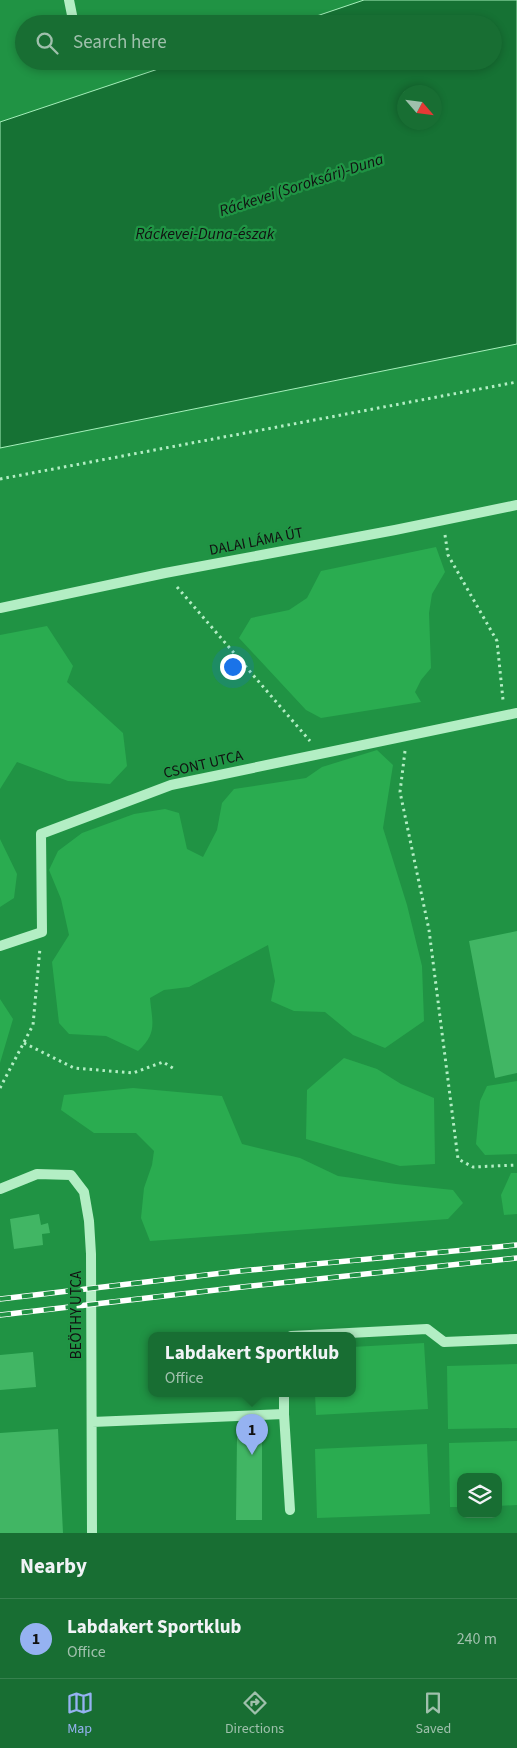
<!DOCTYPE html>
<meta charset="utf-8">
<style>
:root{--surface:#186e33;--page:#21733b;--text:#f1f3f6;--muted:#9fc0ac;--line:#36814e;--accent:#95b2f1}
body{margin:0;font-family:"Source Sans 3",sans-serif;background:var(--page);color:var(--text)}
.controls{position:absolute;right:15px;bottom:15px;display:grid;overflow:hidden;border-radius:10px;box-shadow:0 2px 8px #0003}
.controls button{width:45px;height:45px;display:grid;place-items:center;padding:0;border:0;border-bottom:1px solid var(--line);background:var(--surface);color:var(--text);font:25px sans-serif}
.compass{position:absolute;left:397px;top:85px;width:45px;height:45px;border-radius:50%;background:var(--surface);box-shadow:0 2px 8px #0003;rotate:118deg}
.you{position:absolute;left:232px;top:666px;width:18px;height:18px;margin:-12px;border:4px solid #fff;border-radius:50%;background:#1a73e8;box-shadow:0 0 0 8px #1a73e833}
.badge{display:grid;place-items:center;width:32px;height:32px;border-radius:50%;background:var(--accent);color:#111;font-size:16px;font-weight:700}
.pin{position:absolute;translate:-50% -41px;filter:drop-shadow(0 1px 2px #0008)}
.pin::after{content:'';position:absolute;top:26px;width:18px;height:15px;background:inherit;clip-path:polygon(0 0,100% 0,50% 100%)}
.popup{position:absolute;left:148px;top:1332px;width:208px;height:65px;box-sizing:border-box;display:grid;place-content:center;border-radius:10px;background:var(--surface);filter:drop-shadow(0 1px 4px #0005);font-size:16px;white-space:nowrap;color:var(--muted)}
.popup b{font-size:19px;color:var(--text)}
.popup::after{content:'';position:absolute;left:50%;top:100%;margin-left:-10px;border:10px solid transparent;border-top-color:var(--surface)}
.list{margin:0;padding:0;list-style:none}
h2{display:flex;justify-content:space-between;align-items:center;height:65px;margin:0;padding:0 20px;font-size:21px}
h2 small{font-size:16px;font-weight:400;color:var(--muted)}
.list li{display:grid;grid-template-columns:32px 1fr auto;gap:15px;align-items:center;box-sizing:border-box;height:80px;padding:0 20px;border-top:1px solid var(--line)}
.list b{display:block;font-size:19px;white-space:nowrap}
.list p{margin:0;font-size:16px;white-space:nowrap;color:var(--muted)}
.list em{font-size:16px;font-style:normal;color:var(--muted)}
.icon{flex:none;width:28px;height:28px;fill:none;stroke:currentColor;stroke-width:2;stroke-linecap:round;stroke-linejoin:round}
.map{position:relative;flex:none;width:517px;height:1533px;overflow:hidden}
.search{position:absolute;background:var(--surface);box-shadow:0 2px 8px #0003;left:15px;right:15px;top:15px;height:55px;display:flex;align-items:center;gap:12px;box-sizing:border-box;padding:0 18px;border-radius:28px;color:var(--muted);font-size:19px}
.sheet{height:145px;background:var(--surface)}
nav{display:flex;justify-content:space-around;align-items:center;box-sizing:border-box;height:70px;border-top:1px solid var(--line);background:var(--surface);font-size:14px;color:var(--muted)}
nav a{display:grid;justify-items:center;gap:2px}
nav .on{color:var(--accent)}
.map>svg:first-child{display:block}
.green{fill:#2aac50}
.water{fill:#167234;stroke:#a6efbb;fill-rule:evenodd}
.building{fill:#41b664}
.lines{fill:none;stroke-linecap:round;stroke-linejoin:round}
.path{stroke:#b3eec4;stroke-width:3;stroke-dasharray:2.5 4;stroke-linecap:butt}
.service{stroke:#b3eec4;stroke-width:10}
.rail-casing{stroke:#fff;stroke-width:5.5}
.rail{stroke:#209344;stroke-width:4;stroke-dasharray:11;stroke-linecap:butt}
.labels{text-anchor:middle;stroke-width:4.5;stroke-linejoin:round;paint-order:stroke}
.street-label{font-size:15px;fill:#111;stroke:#209344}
.water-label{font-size:16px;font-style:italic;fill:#111;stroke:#209344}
</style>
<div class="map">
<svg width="517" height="1533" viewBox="0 0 517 1533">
<rect width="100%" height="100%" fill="#209344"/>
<path class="green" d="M436 547 445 572 432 594 429 613 431 668 421 680 415 692 421 702 321 718 306 710 239 638 251 618 289 610 307 598 321 571Z
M47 626 73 666 67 682 123 733 127 766 110 784 68 781 17 762 0 789V635Z
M377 750 393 765 383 828 407 905 422 966 424 1021 385 1048 353 1035 325 1012 294 1011 271 1001 275 981 268 945 189 987 164 990 150 998C152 1022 158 1033 138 1051L106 1036 69 1034 59 1023 52 962 69 935 61 899 49 870 58 851 82 833 134 814 165 809 179 813 187 849 203 857 217 830 222 803 234 789 306 778 322 767Z
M0 839 17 874 14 898 0 907Z
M0 999 13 1019 0 1063Z
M344 1058 377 1069 401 1084 434 1098 435 1164 400 1166 306 1139 307 1090Z
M517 1081V1154L485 1155 476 1144 480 1101 487 1086Z
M133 1088 222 1096 242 1144 300 1158 338 1176 396 1184 453 1190 463 1203 448 1219 150 1241 141 1218 144 1188 152 1165 154 1151 136 1133H94L61 1110 64 1095Z
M511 1173H517V1214L504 1215 501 1195Z
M424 1343 428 1409 316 1415 315 1394H352V1347Z
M517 1364V1428L448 1429 447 1366Z
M517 1441V1505L498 1506V1477H461V1507H450L449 1443Z
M427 1444 430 1514 317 1518 315 1449Z"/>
<path class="water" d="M364 0H517V344L0 448V122L182 61H493V24H293ZM404 92H434V122H404Z"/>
<path class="building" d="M517 931V1073L495 1078 469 941Z
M39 1214 41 1225 48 1223 50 1233 42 1234 43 1245 14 1249 10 1219Z
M33 1352 36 1387 0 1390V1355Z
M58 1429 63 1533H0V1433Z
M237 1437H262V1520H236Z"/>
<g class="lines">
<path class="path" d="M0 479 517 382
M445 535 448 555 497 641 503 700
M177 587 310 741
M405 751 400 792 429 930 458 1159 473 1167 517 1165
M24 1043 74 1068 133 1073 163 1062 176 1070
M0 1088 33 1025 40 948"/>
<path class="service" d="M69 0 72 15
M0 608 165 573 395 530 517 505
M0 946 42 932 41 834 171 785 517 713
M0 1189 37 1174 71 1175 84 1192 89 1221 91 1254 92 1533
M291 1336 427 1329 444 1342 517 1339
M284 1414 290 1510
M92 1422 284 1414V1394"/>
<defs>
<path id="rail" d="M0 1299 240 1271 517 1245
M0 1315 242 1287 517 1258"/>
</defs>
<use href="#rail" class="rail-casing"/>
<use href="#rail" class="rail"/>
</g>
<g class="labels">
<g class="street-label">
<text transform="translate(256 541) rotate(-11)" y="5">DALAI LÁMA ÚT</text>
<text transform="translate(203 764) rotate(-13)" y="5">CSONT UTCA</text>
<text transform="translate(76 1315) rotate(-90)" y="5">BEÖTHY UTCA</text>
</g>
<g class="water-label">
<text transform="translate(301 184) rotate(-18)" y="6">Ráckevei (Soroksári)-Duna</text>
<text x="205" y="239">Ráckevei-Duna-észak</text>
</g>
</g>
</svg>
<div class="controls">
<button><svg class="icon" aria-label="layers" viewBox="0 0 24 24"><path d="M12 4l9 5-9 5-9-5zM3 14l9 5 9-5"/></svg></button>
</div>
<svg class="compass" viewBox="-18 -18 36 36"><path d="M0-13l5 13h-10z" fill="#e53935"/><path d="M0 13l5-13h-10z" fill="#9fc0ac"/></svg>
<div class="you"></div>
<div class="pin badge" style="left:252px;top:1455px">1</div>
<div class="popup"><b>Labdakert Sportklub</b>Office</div>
<div class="search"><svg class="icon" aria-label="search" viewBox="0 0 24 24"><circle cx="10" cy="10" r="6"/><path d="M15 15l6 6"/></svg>Search here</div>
</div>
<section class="sheet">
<h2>Nearby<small></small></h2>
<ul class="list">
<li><span class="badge">1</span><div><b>Labdakert Sportklub</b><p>Office</p></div><em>240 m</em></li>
</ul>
</section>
<nav>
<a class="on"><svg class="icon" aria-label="map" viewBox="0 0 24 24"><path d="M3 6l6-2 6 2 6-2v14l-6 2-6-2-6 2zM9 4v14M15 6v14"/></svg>Map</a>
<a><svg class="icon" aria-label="directions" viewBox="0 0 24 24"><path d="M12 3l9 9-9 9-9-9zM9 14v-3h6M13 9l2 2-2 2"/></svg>Directions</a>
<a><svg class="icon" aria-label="saved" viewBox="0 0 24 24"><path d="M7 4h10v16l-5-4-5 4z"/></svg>Saved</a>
</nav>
